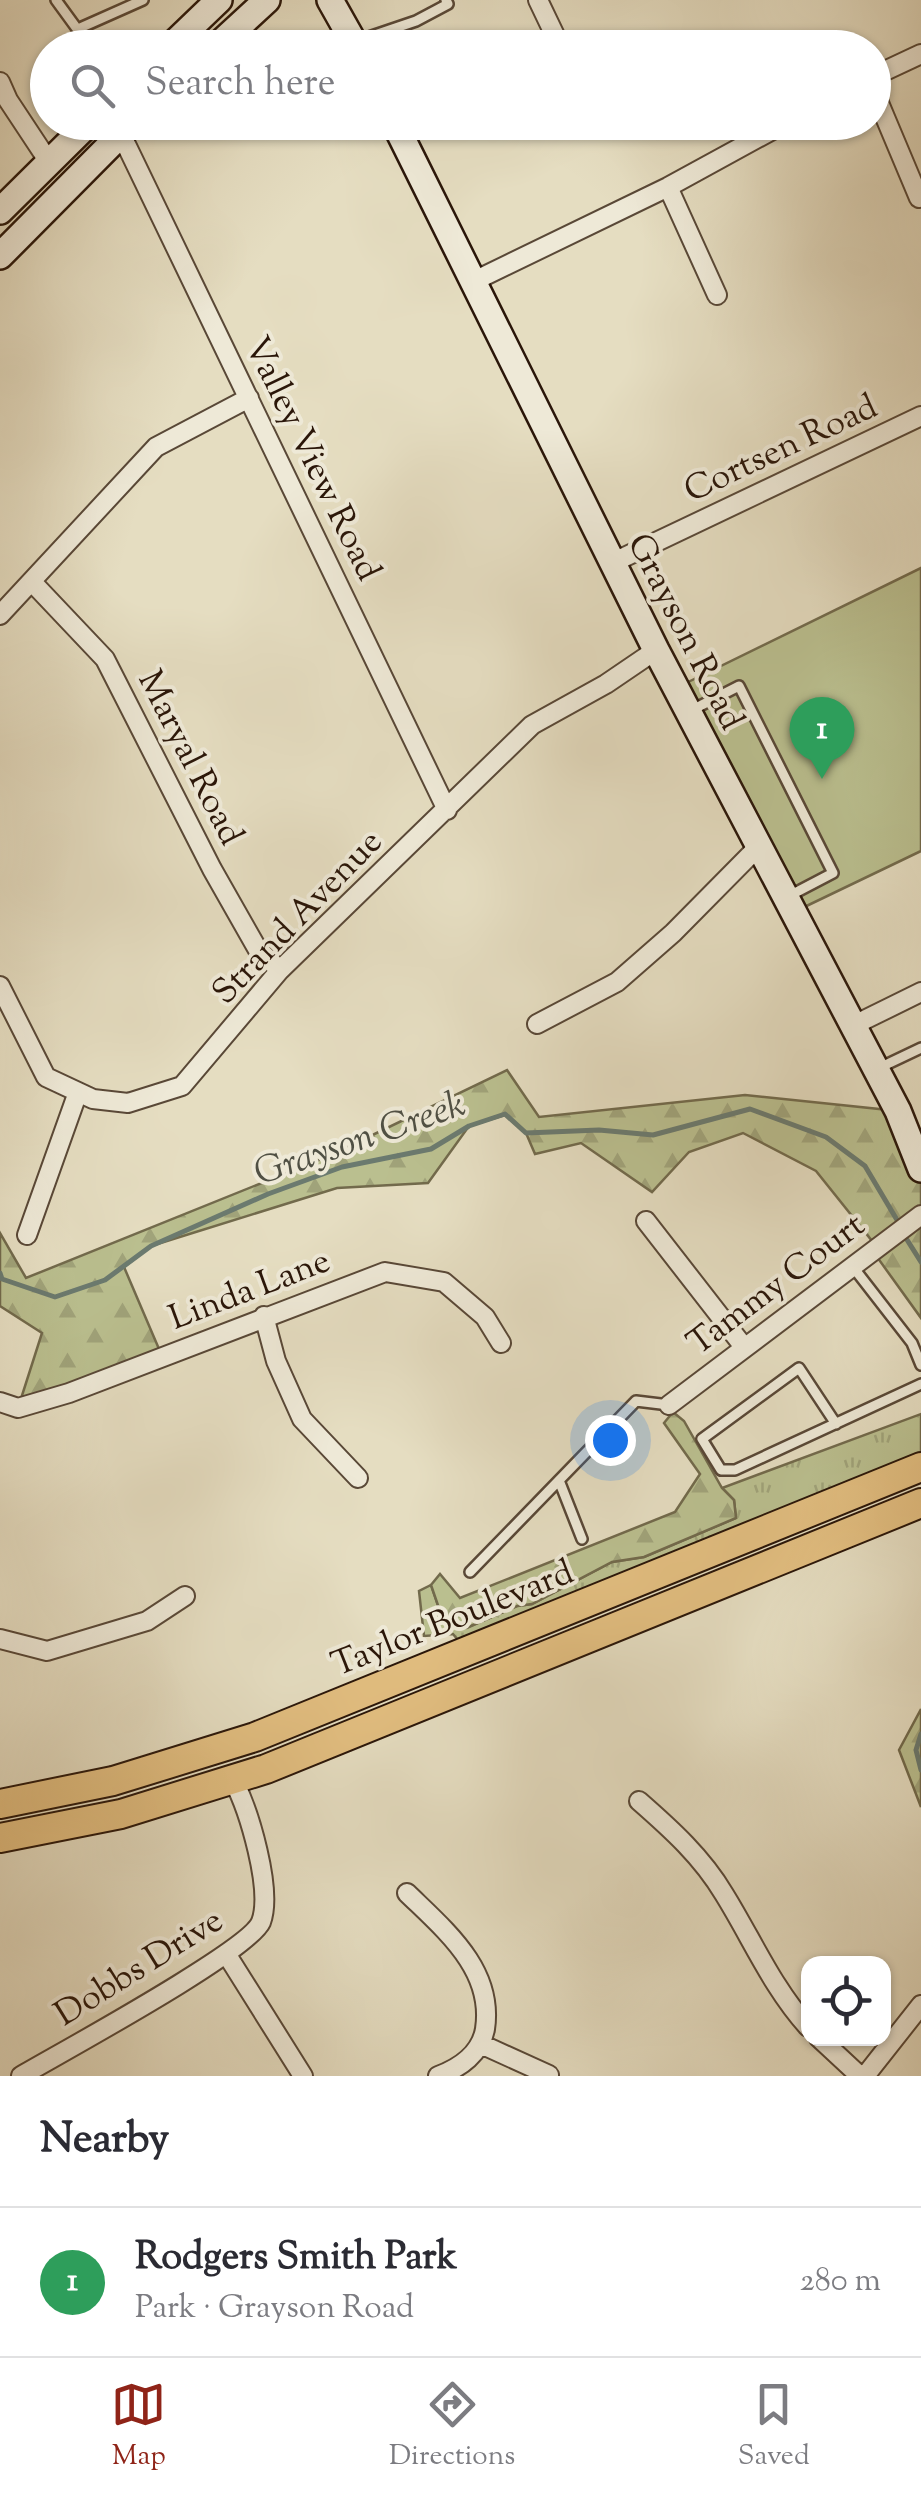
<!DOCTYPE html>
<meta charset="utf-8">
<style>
:root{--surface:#fff;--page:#f2f2f3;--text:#2b2b33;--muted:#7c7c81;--line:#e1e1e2;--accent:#8f2418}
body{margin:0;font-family:"Sorts Mill Goudy",serif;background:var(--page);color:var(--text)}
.controls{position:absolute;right:30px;bottom:30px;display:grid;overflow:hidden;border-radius:20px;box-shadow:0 2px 8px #0004}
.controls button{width:90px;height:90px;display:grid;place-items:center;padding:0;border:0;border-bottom:2px solid var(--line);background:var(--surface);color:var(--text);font:50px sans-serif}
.you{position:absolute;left:610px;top:1440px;width:35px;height:35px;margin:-25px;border:8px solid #fff;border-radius:50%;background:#1a73e8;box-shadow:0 0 0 15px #1a73e833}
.badge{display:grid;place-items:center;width:65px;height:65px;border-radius:50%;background:var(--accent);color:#fff;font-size:32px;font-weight:700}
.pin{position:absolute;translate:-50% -82px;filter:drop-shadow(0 2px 5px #0008)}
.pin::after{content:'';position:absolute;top:52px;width:35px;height:30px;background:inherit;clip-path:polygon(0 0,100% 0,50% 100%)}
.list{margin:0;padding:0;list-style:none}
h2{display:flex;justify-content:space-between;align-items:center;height:130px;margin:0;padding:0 40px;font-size:42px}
h2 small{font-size:32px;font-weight:400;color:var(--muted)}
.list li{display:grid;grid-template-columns:65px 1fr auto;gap:30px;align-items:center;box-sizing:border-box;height:150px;padding:0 40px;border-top:2px solid var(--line)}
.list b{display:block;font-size:38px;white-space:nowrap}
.list p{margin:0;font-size:32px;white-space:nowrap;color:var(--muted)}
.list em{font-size:32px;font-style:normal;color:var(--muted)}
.icon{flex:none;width:55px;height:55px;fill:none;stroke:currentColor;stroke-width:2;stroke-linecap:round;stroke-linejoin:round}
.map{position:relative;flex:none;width:921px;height:2076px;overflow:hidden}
.search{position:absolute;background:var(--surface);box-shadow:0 2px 8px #0004;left:30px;right:30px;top:30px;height:110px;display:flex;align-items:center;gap:25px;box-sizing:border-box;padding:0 35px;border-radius:55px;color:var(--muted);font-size:38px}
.sheet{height:280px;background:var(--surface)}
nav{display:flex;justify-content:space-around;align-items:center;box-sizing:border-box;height:140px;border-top:2px solid var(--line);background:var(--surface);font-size:28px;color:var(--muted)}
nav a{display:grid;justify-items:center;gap:5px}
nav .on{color:var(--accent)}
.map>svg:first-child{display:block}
.grass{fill:url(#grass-tufts);stroke:#726a4c;stroke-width:2.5}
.forest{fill:url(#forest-firs);stroke:#726a4c;stroke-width:2.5}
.park{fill:#babf8f;stroke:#726a4c;stroke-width:2.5}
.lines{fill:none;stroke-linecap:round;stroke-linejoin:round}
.stream{stroke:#6b7a6f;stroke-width:5}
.lane-casing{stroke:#594837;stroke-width:14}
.street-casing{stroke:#594837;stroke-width:22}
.secondary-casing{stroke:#2a1609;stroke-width:30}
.primary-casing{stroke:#2a1609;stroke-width:32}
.lane{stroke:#eee9d7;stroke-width:9}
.street{stroke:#eee9d7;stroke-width:18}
.secondary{stroke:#eee9d7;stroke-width:25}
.primary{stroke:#e2be80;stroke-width:28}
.labels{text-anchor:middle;stroke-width:8;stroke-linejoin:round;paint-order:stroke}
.street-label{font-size:35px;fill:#2a1609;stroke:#eee9d7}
.water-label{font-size:38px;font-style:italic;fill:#505044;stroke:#eee9d7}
</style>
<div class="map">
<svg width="921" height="2076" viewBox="0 0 921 2076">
<defs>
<pattern id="grass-tufts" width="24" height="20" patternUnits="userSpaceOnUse" patternTransform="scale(2.5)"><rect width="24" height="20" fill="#babf8f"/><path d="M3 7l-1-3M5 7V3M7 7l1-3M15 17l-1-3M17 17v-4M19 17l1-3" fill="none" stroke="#a0a37a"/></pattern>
<pattern id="forest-firs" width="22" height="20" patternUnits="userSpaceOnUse" patternTransform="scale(2.5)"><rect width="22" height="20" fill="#babf8f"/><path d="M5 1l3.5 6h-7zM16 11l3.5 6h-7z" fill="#a0a37a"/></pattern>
</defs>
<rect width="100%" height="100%" fill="#e5ddc1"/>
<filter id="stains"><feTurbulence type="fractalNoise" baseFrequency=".002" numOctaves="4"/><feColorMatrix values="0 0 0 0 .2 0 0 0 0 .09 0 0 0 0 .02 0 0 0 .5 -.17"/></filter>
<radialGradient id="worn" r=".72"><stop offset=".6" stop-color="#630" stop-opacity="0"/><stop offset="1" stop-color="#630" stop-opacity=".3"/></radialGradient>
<path class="grass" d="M921 1414V1467L467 1651 453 1634 424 1636 419 1591 431 1585 442 1617 467 1628 517 1606 532 1604 612 1562 644 1557 736 1518 734 1500 722 1488Z"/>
<path class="forest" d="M507 1070 539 1117 745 1095 898 1111 921 1169V1318L872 1250 876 1246 816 1171 743 1133 689 1152 652 1192 581 1143 535 1154 526 1133 505 1115 469 1126 428 1183 337 1188 151 1246 124 1267 162 1356 18 1408 42 1333 0 1306V1233L26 1278 331 1155Z
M673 1412 684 1421 722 1488 734 1500 736 1518 644 1557 612 1562 532 1604 517 1606 466 1628 442 1617 431 1585 440 1574 460 1598 675 1512 700 1474 664 1423Z
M921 1709V1807L899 1750Z"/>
<path class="park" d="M921 568V851L794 912 676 688Z"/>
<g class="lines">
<path class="stream" d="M904 1235 921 1262
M0 1273 2 1279 55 1297 105 1280 151 1246 268 1194 342 1167 431 1149 469 1126 505 1114 526 1133 599 1130 653 1135 750 1109 826 1137 865 1166 900 1225
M921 1734 916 1750 921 1770"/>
<defs>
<path id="lane" d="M56 0 91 48
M80 28 143 0
M357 41 416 21 448 4 446 0
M690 711 739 686 833 873 789 896
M879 1068 921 1048
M853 1267 912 1343 921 1365
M836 1424 799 1368 702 1439 721 1470H735L921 1384
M560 1483 582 1539
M470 1572 636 1401 669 1405"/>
<path id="street" d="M538 0 560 46
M874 76 921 54
M0 82 8 100 49 162
M874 91 919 198
M121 134 447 810
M668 187 717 295
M472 282 668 187 787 122
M612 563 921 416
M33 583 105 659 212 869 258 950 280 970
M0 615 156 447 249 398
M0 986 46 1077 93 1099 128 1103 182 1086 280 970 532 725 606 684 656 650
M537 1024 617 982 673 933 759 846
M854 1025 921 992
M646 1221 744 1347
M27 1235 78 1092
M264 1316 276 1361 302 1419 358 1478
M0 1402 18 1408 69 1393 385 1272 444 1282 485 1317 501 1343
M669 1405 921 1215
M0 1639 47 1651 147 1621 185 1596
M639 1801C671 1829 702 1857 724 1894 752 1939 772 1987 808 2027
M407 1893C446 1931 494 1970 485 2029 481 2053 460 2068 438 2076
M227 1955 303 2076
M819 2038 860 2076
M483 2045 549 2075
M21 2076C60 2053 249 1951 261 1922 273 1890 249 1810 233 1780
M865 2076 921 2005"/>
<path id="secondary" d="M330 0 357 48
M169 48 219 0
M215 48 267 0
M394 122 656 650 898 1111 921 1169
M0 211 90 122
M0 256 133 122"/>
<path id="primary" d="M0 1804 113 1781 255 1737 921 1467
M0 1838 121 1814 266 1769 921 1503"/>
</defs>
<use href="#lane" class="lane-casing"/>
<use href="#street" class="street-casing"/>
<use href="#secondary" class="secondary-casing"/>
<use href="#primary" class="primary-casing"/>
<use href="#lane" class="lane"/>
<use href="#street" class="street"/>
<use href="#secondary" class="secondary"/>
<use href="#primary" class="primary"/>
</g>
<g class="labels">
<g class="street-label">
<text transform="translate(780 447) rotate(-25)" y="12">Cortsen Road</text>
<text transform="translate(314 458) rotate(64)" y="12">Valley View Road</text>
<text transform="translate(687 631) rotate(63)" y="12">Grayson Road</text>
<text transform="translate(192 757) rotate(63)" y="12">Maryal Road</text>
<text transform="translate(296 916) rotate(-46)" y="12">Strand Avenue</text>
<text transform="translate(775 1283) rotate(-37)" y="12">Tammy Court</text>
<text transform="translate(249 1288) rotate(-21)" y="12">Linda Lane</text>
<text transform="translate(452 1617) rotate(-22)" y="12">Taylor Boulevard</text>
<text transform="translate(138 1966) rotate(-32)" y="12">Dobbs Drive</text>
</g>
<g class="water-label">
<text transform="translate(359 1137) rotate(-19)" y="13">Grayson Creek</text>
</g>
</g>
<rect width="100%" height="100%" filter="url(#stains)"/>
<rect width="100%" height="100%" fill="url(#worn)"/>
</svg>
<div class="controls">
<button><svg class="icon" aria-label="locate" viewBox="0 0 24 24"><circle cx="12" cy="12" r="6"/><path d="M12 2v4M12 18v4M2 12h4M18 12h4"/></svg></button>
</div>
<div class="you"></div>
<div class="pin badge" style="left:822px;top:779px;background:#2e9e5b">1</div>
<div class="search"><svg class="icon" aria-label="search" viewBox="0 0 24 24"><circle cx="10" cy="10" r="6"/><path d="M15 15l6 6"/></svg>Search here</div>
</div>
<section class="sheet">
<h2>Nearby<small></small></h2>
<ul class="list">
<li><span class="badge" style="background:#2e9e5b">1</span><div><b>Rodgers Smith Park</b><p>Park · Grayson Road</p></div><em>280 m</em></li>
</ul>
</section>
<nav>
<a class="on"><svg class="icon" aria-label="map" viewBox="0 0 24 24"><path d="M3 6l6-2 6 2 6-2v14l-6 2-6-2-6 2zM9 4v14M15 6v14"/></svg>Map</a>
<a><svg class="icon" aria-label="directions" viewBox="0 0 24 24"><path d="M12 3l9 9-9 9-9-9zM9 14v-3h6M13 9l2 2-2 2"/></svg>Directions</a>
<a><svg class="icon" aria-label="saved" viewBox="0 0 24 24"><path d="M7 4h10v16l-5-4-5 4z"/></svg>Saved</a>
</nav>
